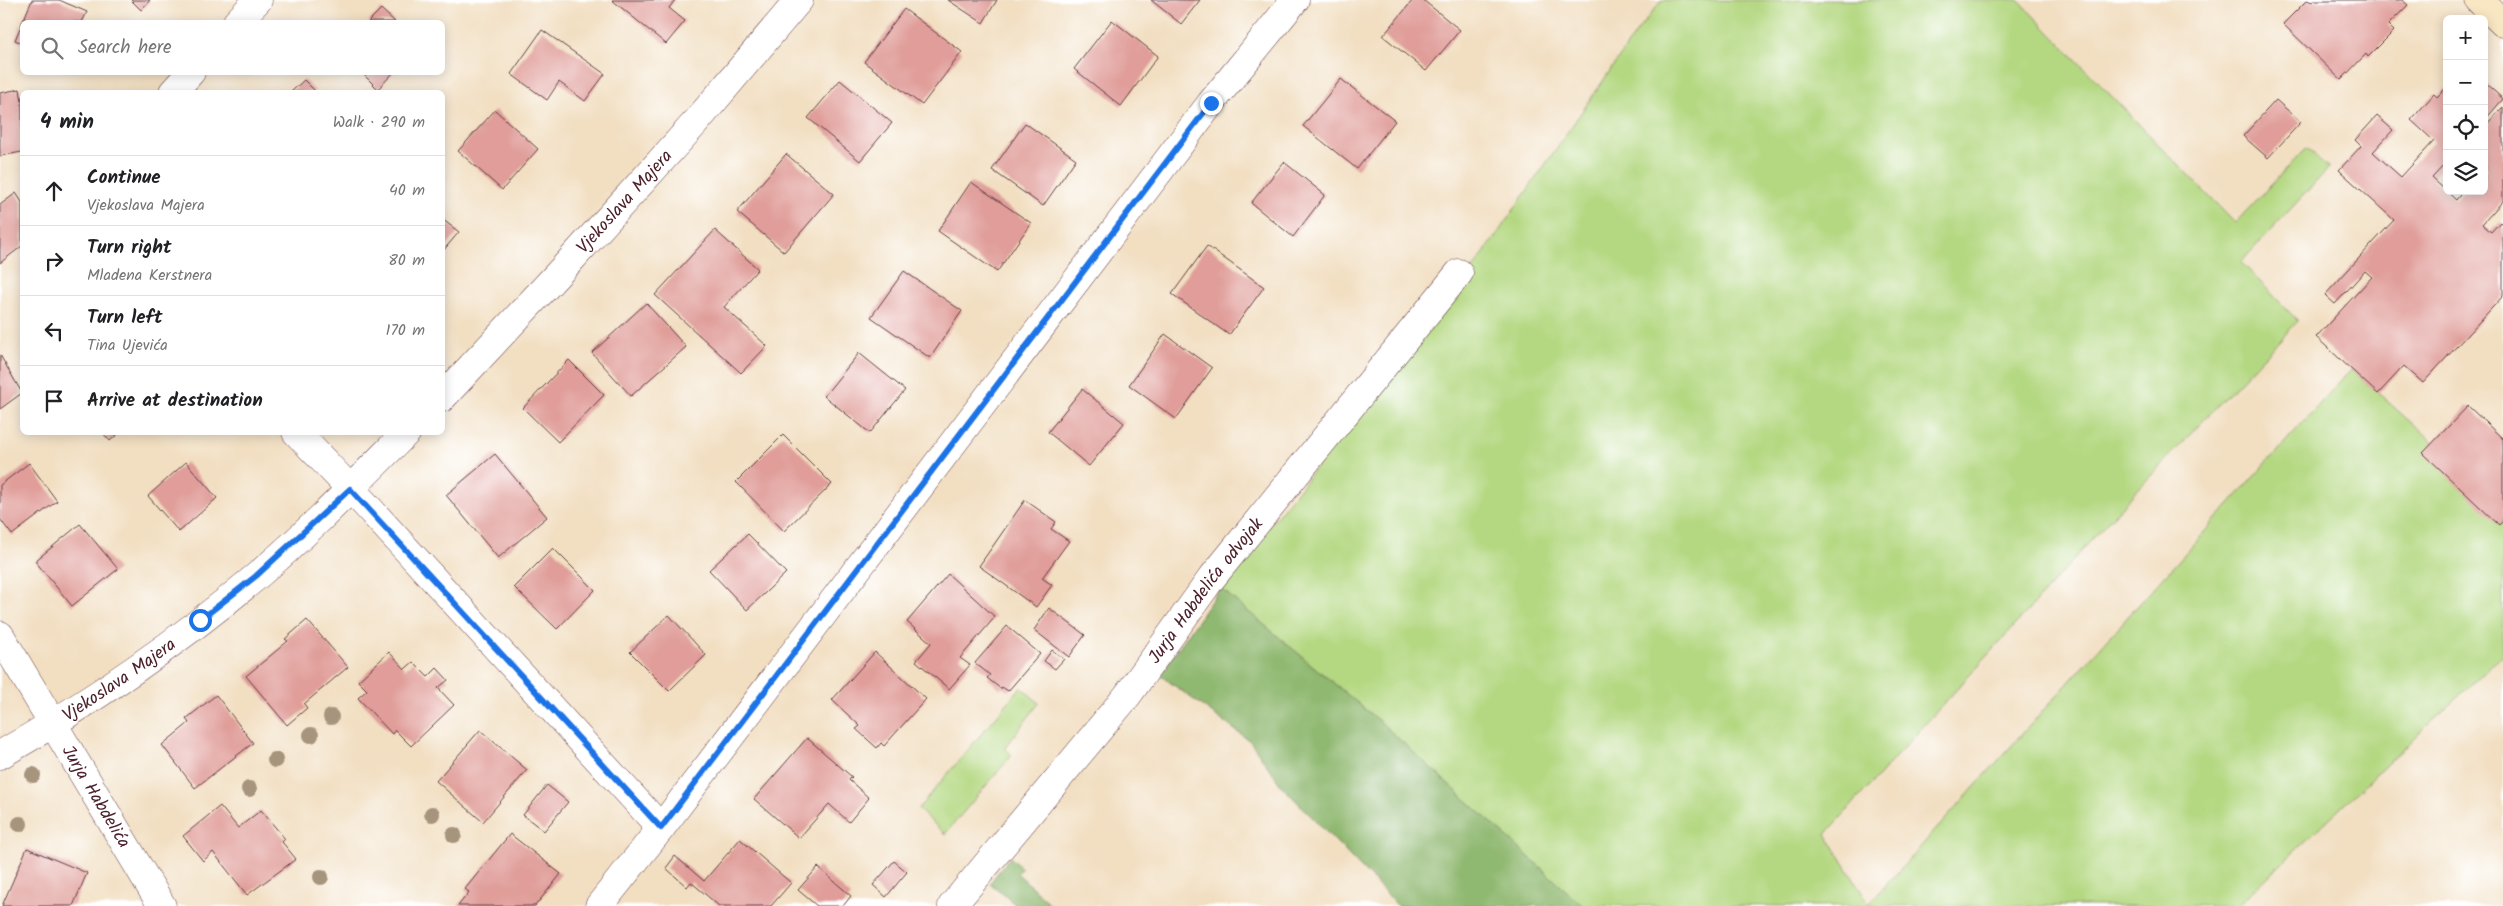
<!DOCTYPE html>
<meta charset="utf-8">
<style>
:root{--surface:#fff;--page:#f2f2f2;--text:#202124;--muted:#757577;--line:#e0e0e0}
body{margin:0;font-family:Kalam,sans-serif;background:var(--page);color:var(--text)}
.controls{position:absolute;right:15px;top:15px;display:grid;overflow:hidden;border-radius:8px;box-shadow:0 2px 12px #0003}
.controls button{width:45px;height:45px;display:grid;place-items:center;padding:0;border:0;border-bottom:1px solid var(--line);background:var(--surface);color:var(--text);font:25px sans-serif}
.stop{position:absolute;width:15px;height:15px;margin:-11px;border:4px solid #1a73e8;border-radius:50%;background:#fff}
.stop.end{background:#1a73e8;border-color:#fff;box-shadow:0 1px 5px #0008}
.list{margin:0;padding:0;list-style:none}
h2{display:flex;justify-content:space-between;align-items:center;height:65px;margin:0;padding:0 20px;font-size:21px}
h2 small{font-size:16px;font-weight:400;color:var(--muted)}
.list li{display:grid;grid-template-columns:32px 1fr auto;gap:15px;align-items:center;box-sizing:border-box;height:70px;padding:0 20px;border-top:1px solid var(--line)}
.list b{display:block;font-size:19px;white-space:nowrap}
.list p{margin:0;font-size:16px;white-space:nowrap;color:var(--muted)}
.list em{font-size:16px;font-style:normal;color:var(--muted)}
.icon{flex:none;width:28px;height:28px;fill:none;stroke:currentColor;stroke-width:2;stroke-linecap:round;stroke-linejoin:round}
.map{position:relative;flex:none;width:2503px;height:906px;overflow:hidden}
.search{position:absolute;background:var(--surface);box-shadow:0 2px 12px #0003;left:20px;top:20px;width:425px;height:55px;display:flex;align-items:center;gap:12px;box-sizing:border-box;padding:0 18px;border-radius:8px;color:var(--muted);font-size:19px}
.panel{position:absolute;background:var(--surface);box-shadow:0 2px 12px #0003;left:20px;top:90px;width:425px;height:345px;border-radius:8px}
.map>svg:first-child{display:block}
.green{fill:#b4d881;stroke:#7f7c56}
.forest{fill:#8fb86f;stroke:#6c6c4d}
.building{fill:#e09d99}
.lines{fill:none;stroke-linecap:round;stroke-linejoin:round}
.street-casing{stroke:#633c42;stroke-width:29}
.secondary-casing{stroke:#633c42;stroke-width:29}
.street{stroke:#fff;stroke-width:28}
.secondary{stroke:#f9e7c3;stroke-width:28}
.tree{fill:#a7947d}
.route{stroke:#1a73e8;stroke-width:6}
.labels{text-anchor:middle;stroke-width:4;stroke-linejoin:round;paint-order:stroke}
.street-label{font-size:18px;fill:#4a1f2b;stroke:#fff}
</style>
<div class="map">
<svg width="2503" height="906" viewBox="0 0 2503 906">
<rect width="100%" height="100%" fill="#fff"/>
<filter id="ink" filterUnits="userSpaceOnUse"><feTurbulence type="fractalNoise" baseFrequency=".02" numOctaves="2"/><feDisplacementMap in="SourceGraphic" scale="10" xChannelSelector="R" yChannelSelector="G"/><feConvolveMatrix kernelMatrix="1 2 1 2 8 2 1 2 1" color-interpolation-filters="sRGB"/></filter>
<filter id="wash" filterUnits="userSpaceOnUse"><feTurbulence type="fractalNoise" baseFrequency=".0096" numOctaves="4" result="noise"/><feDisplacementMap in="SourceGraphic" scale="20" xChannelSelector="R" yChannelSelector="G"/><feGaussianBlur stdDeviation="1.12" result="paint"/><feColorMatrix in="noise" values="0 0 0 0 0 0 0 0 0 0 0 0 0 0 0 0 0 1.4 0 .05"/><feComposite in="paint" operator="in"/></filter>
<g filter="url(#wash)">
<rect width="100%" height="100%" fill="#f2dfc2"/>
<path class="green" d="M1662 0H2018L2235 223 2306 148 2329 168 2241 262 2298 321 2125 503 1826 834 1869 904 2351 369 2434 443 2499 525 2503 521V654L2237 906H1583L1379 721 1220 588 1466 279 1641 26Z
M1021 687 1039 703 1005 748 1012 755 945 834 918 809Z"/>
<path class="forest" d="M1220 588 1379 721 1583 906H1398L1280 784 1250 741 1160 675Z
M1010 857 1022 868 1017 873 1052 906H1017L990 883Z"/>
<g id="blocks">
<path class="building" d="M32 0H59L87 12 82 22H22V43L15 40Z
M131 0H150L141 10Z
M612 0H675L669 8 685 21 666 44Z
M948 0H997L983 23Z
M1151 0H1200L1181 24Z
M1413 0H1423L1460 30 1426 71 1383 36Z
M2307 0 2312 2 2314 0H2402L2408 5 2388 25 2394 31 2368 57 2366 54 2341 80 2283 24Z
M381 9 395 22H368Z
M904 9 962 52 922 105 864 62Z
M1112 20 1158 56 1121 106 1074 69Z
M542 30 605 74 585 101 559 82 547 100 511 74Z
M361 72H394L378 89Z
M1341 79 1395 121 1357 169 1303 126Z
M304 80 316 92H291Z
M840 80 892 123 860 161 808 118Z
M2484 82 2503 99 2484 121Z
M2447 87V162L2432 178 2456 200 2463 191H2484L2486 166 2484 164V127L2503 107V201L2482 224 2491 232 2500 222 2503 225V296L2423 383 2404 366 2378 394 2316 337 2372 277 2365 271 2335 304 2325 295 2394 220 2339 170 2361 146 2355 140 2377 116 2393 130 2373 152 2401 177 2434 141 2411 120 2434 94 2437 97Z
M20 89 22 102V152L0 156V93Z
M2276 100 2301 122 2268 158 2243 136Z
M495 110 538 149 502 190 458 151Z
M1025 123 1076 159 1043 206 992 170Z
M786 154 834 194 784 252 737 212Z
M1284 162 1325 195 1293 237 1251 203Z
M971 182 1031 223 997 272 938 231Z
M16 193 22 202V246L0 263V205Z
M442 219 459 232 442 252Z
M715 230 758 269 724 307 767 346 741 373 655 295Z
M1207 246 1264 287 1229 335 1172 294Z
M904 271 962 311 930 358 871 317Z
M646 303 686 347 631 396 592 353Z
M1165 334 1212 368 1176 419 1129 385Z
M859 353 905 390 870 433 824 396Z
M0 355 22 393 0 409Z
M569 360 604 395 558 442 523 408Z
M1082 389 1124 423 1089 466 1048 432Z
M2468 406 2503 439V521L2499 525 2423 453Z
M102 432H120L110 441Z
M783 435 832 484 784 531 736 482Z
M495 454 547 517 498 558 446 495Z
M186 462 217 498 179 532 148 496Z
M29 463 57 501 12 535 0 519V485Z
M1025 500 1056 522 1051 529 1069 541 1042 578 1052 585 1036 607 979 566Z
M80 524 118 569 72 606 35 561Z
M748 534 786 573 747 610 709 570Z
M553 548 595 590 557 629 514 587Z
M948 574 995 617 960 658 970 665 949 689 916 661 931 643 907 622Z
M1049 608 1085 635 1069 657 1034 630Z
M669 615 706 655 669 691 630 652Z
M307 620 348 667 304 704 307 708 287 725 246 676 288 641 285 639Z
M1007 626 1040 654 1008 691 1002 687 1001 689 987 678 990 675 975 663Z
M1052 650 1064 659 1055 669 1044 661Z
M389 652 405 669 413 662 428 677 437 668 448 680 438 688 454 705 411 746 395 730 392 734 358 698 367 690 358 681Z
M875 652 926 699 884 746 881 743 877 748 856 729 860 726 832 700Z
M216 695 253 743 195 788 162 745 189 723 186 719Z
M480 730 527 770 483 822 436 781Z
M807 738 852 777 849 780 869 798 849 822 829 804 799 838 754 799Z
M547 785 568 802 544 831 523 815Z
M220 806 238 828 261 810 285 839 282 842 296 859 247 895 213 852 203 861 183 836Z
M510 834 561 874 535 906H458L469 892 465 889Z
M740 839 791 883 771 906H719L691 882 687 887 666 868 675 856 704 881Z
M27 848 87 873 73 906H2Z
M894 861 907 872 886 897 873 885Z
M818 867 851 896 843 906H817L798 890Z"/>
</g>
</g>
<g filter="url(#ink)">
<use href="#blocks" fill-opacity="0" stroke="#633c42" stroke-width="1"/>
<g class="lines">
<defs>
<g id="street">
<path d="M237 22 258 0"/>
<path d="M173 92 191 72"/>
<path id="s1" d="M442 398 569 262 696 122 799 0"/>
<path d="M296 432 365 504 661 828"/>
<path id="s2" d="M0 635 162 906"/>
<path id="s3" d="M0 755C90 703 177 643 257 576 310 531 358 481 407 432"/>
<path d="M599 906 661 828 1211 103 1295 0"/>
<path id="s4" d="M952 906 1127 696 1211 579 1459 273"/>
</g>
<path id="secondary" d="M2479 0 2503 23"/>
</defs>
<use href="#street" class="street-casing"/>
<use href="#secondary" class="secondary-casing"/>
<use href="#street" class="street"/>
<use href="#secondary" class="secondary"/>
</g>
<g class="tree">
<circle cx="331" cy="717" r="8"/>
<circle cx="311" cy="735" r="8"/>
<circle cx="275" cy="760" r="8"/>
<circle cx="33" cy="775" r="8"/>
<circle cx="249" cy="789" r="8"/>
<circle cx="432" cy="814" r="8"/>
<circle cx="20" cy="824" r="8"/>
<circle cx="454" cy="835" r="8"/>
<circle cx="321" cy="877" r="8"/>
</g>
</g>
<g class="lines" filter="url(#ink)">
<path class="route" d="M200 620 256 576 350 489 661 828 1211 103"/>
</g>
<g class="labels">
<g class="street-label">
<text dy="6" stroke="none"><textPath href="#s1" startOffset="268">Vjekoslava Majera</textPath></text>
<text dy="6" stroke="none"><textPath href="#s4" startOffset="405">Jurja Habdelića odvojak</textPath></text>
<text dy="6" stroke="none"><textPath href="#s3" startOffset="141">Vjekoslava Majera</textPath></text>
<text dy="6" stroke="none"><textPath href="#s2" startOffset="188">Jurja Habdelića</textPath></text>
</g>
</g>
</svg>
<div class="controls">
<button>+</button>
<button>−</button>
<button><svg class="icon" aria-label="locate" viewBox="0 0 24 24"><circle cx="12" cy="12" r="6"/><path d="M12 2v4M12 18v4M2 12h4M18 12h4"/></svg></button>
<button><svg class="icon" aria-label="layers" viewBox="0 0 24 24"><path d="M12 4l9 5-9 5-9-5zM3 14l9 5 9-5"/></svg></button>
</div>
<div class="stop" style="left:200px;top:620px"></div>
<div class="stop end" style="left:1211px;top:103px"></div>
<div class="search"><svg class="icon" aria-label="search" viewBox="0 0 24 24"><circle cx="10" cy="10" r="6"/><path d="M15 15l6 6"/></svg>Search here</div>
<section class="panel">
<h2>4 min<small>Walk · 290 m</small></h2>
<ul class="list">
<li><svg class="icon" aria-label="ahead" viewBox="0 0 24 24"><path d="M12 20V5M6 11l6-6 6 6"/></svg><div><b>Continue</b><p>Vjekoslava Majera</p></div><em>40 m</em></li>
<li><svg class="icon" aria-label="right" viewBox="0 0 24 24"><path d="M7 20v-9h11M14 6l5 5-5 5"/></svg><div><b>Turn right</b><p>Mladena Kerstnera</p></div><em>80 m</em></li>
<li><svg class="icon" aria-label="left" viewBox="0 0 24 24"><path d="M17 20v-9H6M10 6l-5 5 5 5"/></svg><div><b>Turn left</b><p>Tina Ujevića</p></div><em>170 m</em></li>
<li><svg class="icon" aria-label="arrive" viewBox="0 0 24 24"><path d="M6 21V4h12l-3 4 3 4H6"/></svg><div><b>Arrive at destination</b></div></li>
</ul>
</section>
</div>
